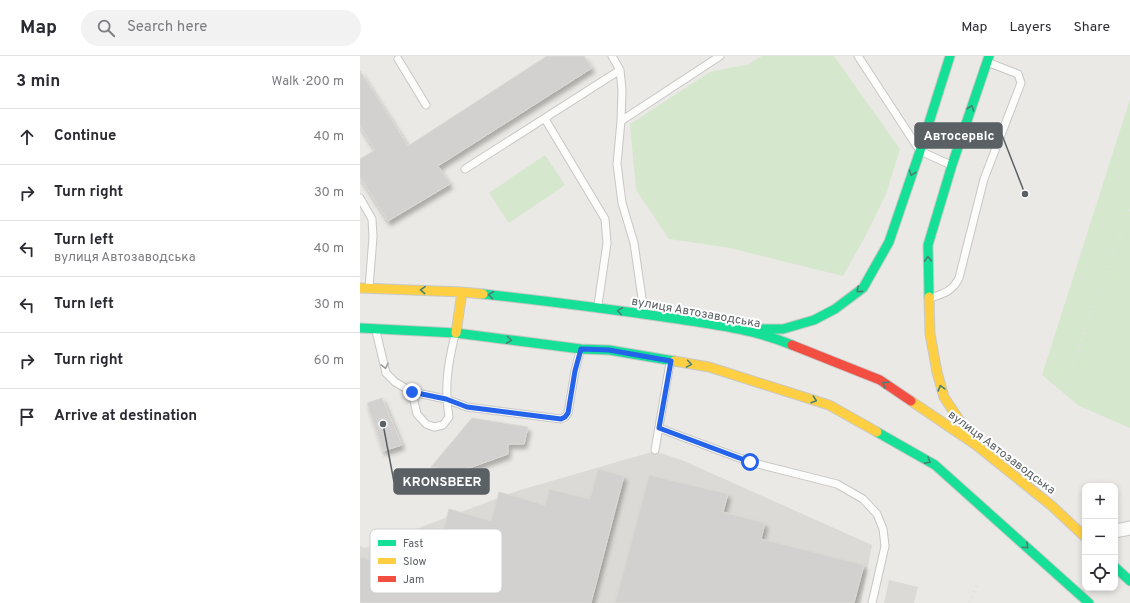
<!DOCTYPE html>
<meta charset="utf-8">
<style>
:root{--surface:#fff;--page:#f2f2f3;--text:#2b2b33;--muted:#7c7c81;--line:#e1e1e2}
body{margin:0;font-family:Overpass,sans-serif;background:var(--page);color:var(--text)}
.controls{position:absolute;right:12px;bottom:12px;display:grid;overflow:hidden;border-radius:8px;box-shadow:0 2px 6px #0003}
.controls button{width:36px;height:36px;display:grid;place-items:center;padding:0;border:0;border-bottom:1px solid var(--line);background:var(--surface);color:var(--text);font:20px sans-serif}
.stop{position:absolute;width:12px;height:12px;margin:-9px;border:3px solid #2563eb;border-radius:50%;background:#fff}
.stop.end{background:#2563eb;border-color:#fff;box-shadow:0 1px 4px #0008}
.list{margin:0;padding:0;list-style:none}
h2{display:flex;justify-content:space-between;align-items:center;height:52px;margin:0;padding:0 16px;font-size:17px}
h2 small{font-size:13px;font-weight:400;color:var(--muted)}
.list li{display:grid;grid-template-columns:26px 1fr auto;gap:12px;align-items:center;box-sizing:border-box;height:56px;padding:0 16px;border-top:1px solid var(--line)}
.list b{display:block;font-size:15px;white-space:nowrap}
.list p{margin:0;font-size:13px;white-space:nowrap;color:var(--muted)}
.list em{font-size:13px;font-style:normal;color:var(--muted)}
.icon{flex:none;width:22px;height:22px;fill:none;stroke:currentColor;stroke-width:2;stroke-linecap:round;stroke-linejoin:round}
.map{position:relative;flex:none;width:770px;height:547px;overflow:hidden}
header{display:flex;align-items:center;gap:24px;box-sizing:border-box;height:56px;padding:0 20px;background:var(--surface);border-bottom:1px solid var(--line)}
header strong{font-size:19px}
nav{display:flex;gap:22px;margin-inline-start:auto;font-size:14px}
.search{width:280px;height:36px;background:var(--page);display:flex;align-items:center;gap:10px;box-sizing:border-box;padding:0 14px;border-radius:22px;color:var(--muted);font-size:15px}
main{display:flex}
aside{flex:1;background:var(--surface)}
.map>svg:first-child{display:block}
.industrial{fill:#dcdad6}
.green{fill:#d5e8ce}
.building{fill:#d3d1cf;stroke:#dbd8d4;filter:url(#shadow)}
.lines{fill:none;stroke-linecap:round;stroke-linejoin:round}
.lane-casing{stroke:#c7c7c6;stroke-width:9}
.street-casing{stroke:#c7c7c6;stroke-width:15}
.fast-casing{stroke:#c7c8c8;stroke-width:11}
.slow-casing{stroke:#c7c8c8;stroke-width:11}
.jam-casing{stroke:#c7c8c8;stroke-width:11}
.lane{stroke:#fcfcfb;stroke-width:7}
.street{stroke:#fcfcfb;stroke-width:13}
.fast{stroke:#16e098;stroke-width:9}
.slow{stroke:#ffcf43;stroke-width:9}
.jam{stroke:#f24e42;stroke-width:9}
.rail{stroke:#e2e2e2;stroke-width:3;stroke-dasharray:1 5;stroke-linecap:butt}
.oneway{stroke:#498071}
.oneway2{stroke:#9b9ea0}
.route{stroke:#2563eb;stroke-width:5}
.labels{text-anchor:middle;stroke-width:4;stroke-linejoin:round;paint-order:stroke}
.street-label{font-size:12px;fill:#5a6064;stroke:#fff}
.key{fill:#fff;stroke:#cecfd0;stroke-width:1}
.key-label{font-size:11px;fill:#5a6064}
.leader{fill:none;stroke:#5a6064;stroke-width:1.5}
.callout-dot{fill:#5a6064;stroke:#fff;stroke-width:1.5}
.callout{fill:#5a6064;stroke:#5a6064;stroke-width:1.5}
.callout-label{font-size:13px;text-anchor:middle;font-weight:bold;fill:#fff}
</style>
<header>
<strong>Map</strong>
<div class="search"><svg class="icon" aria-label="search" viewBox="0 0 24 24"><circle cx="10" cy="10" r="6"/><path d="M15 15l6 6"/></svg>Search here</div>
<nav><a>Map</a><a>Layers</a><a>Share</a></nav>
</header>
<main>
<aside>
<h2>3 min<small>Walk · 200 m</small></h2>
<ul class="list">
<li><svg class="icon" aria-label="ahead" viewBox="0 0 24 24"><path d="M12 20V5M6 11l6-6 6 6"/></svg><div><b>Continue</b></div><em>40 m</em></li>
<li><svg class="icon" aria-label="right" viewBox="0 0 24 24"><path d="M7 20v-9h11M14 6l5 5-5 5"/></svg><div><b>Turn right</b></div><em>30 m</em></li>
<li><svg class="icon" aria-label="left" viewBox="0 0 24 24"><path d="M17 20v-9H6M10 6l-5 5 5 5"/></svg><div><b>Turn left</b><p>вулиця Автозаводська</p></div><em>40 m</em></li>
<li><svg class="icon" aria-label="left" viewBox="0 0 24 24"><path d="M17 20v-9H6M10 6l-5 5 5 5"/></svg><div><b>Turn left</b></div><em>30 m</em></li>
<li><svg class="icon" aria-label="right" viewBox="0 0 24 24"><path d="M7 20v-9h11M14 6l5 5-5 5"/></svg><div><b>Turn right</b></div><em>60 m</em></li>
<li><svg class="icon" aria-label="arrive" viewBox="0 0 24 24"><path d="M6 21V4h12l-3 4 3 4H6"/></svg><div><b>Arrive at destination</b></div></li>
</ul>
</aside>
<div class="map">
<svg width="770" height="547" viewBox="0 0 770 547">
<defs>
<filter id="shadow"><feDropShadow dx="2.5" dy="4.5" stdDeviation="2" flood-color="#0004"/></filter>
</defs>
<rect width="100%" height="100%" fill="#ebe9e5"/>
<path class="industrial" d="M295 395 324 405 512 489 501 547H0V490L5 492 160 434Z
M529 524 558 531 554 547H524Z"/>
<path class="green" d="M402 0H474L540 93 526 138 506 179 483 220 370 192 309 183 276 134 270 68 350 16 389 8Z
M770 43V372L719 350 682 319Z
M185 99 205 129 149 167 129 137Z"/>
<path class="building" d="M187 0H224L232 12 78 110 90 128 28 165 0 121V103L15 94 0 70V15L48 90Z
M22 342 42 389 23 395 7 347Z
M112 362 168 371 164 388H148V398L98 416 71 411Z
M238 413 264 420 231 547H0V501L24 507 32 475 80 487 89 453 131 465 139 436 185 449 189 433 230 443Z
M289 419 368 438 363 456 405 467 401 483 504 509 494 547H255Z"/>
<g class="lines">
<defs>
<path id="lane" d="M252 0 260 14 262 34 261 65
M498 0 560 95 591 109
M38 3 66 49
M185 63 245 163 247 187 238 249
M105 113 260 14
M0 142 12 163 13 181 9 232
M571 242C584 237 592 236 599 222L624 123 661 27 658 18 627 6
M284 256 274 187 262 147 257 108 261 65 360 0
M16 275 26 317 35 326 52 336 86 343 107 351 201 363 205 361 208 357 215 315 220 295
M52 336 57 358 66 368 74 371 83 369 89 361C84 332 88 307 95 279
M299 372 390 406 477 428 503 443 517 458 523 473 525 490 512 547
M295 394 310 307"/>
<path id="street" d="M755 475 770 472"/>
<path id="fast" d="M123 238C186 245 248 253 311 262 351 268 394 273 432 289
M569 241 568 189 592 109 629 0
M0 272 96 277 221 293 249 294 314 305
M392 273H423L454 264 475 253 503 232 529 186 560 95 590 0
M517 376 575 409 729 547
M755 511 770 525"/>
<path id="slow" d="M0 232 102 236 123 238
M569 241 570 278 577 316 584 341 615 388
M96 277 102 236
M314 305 349 311 469 349 517 376
M551 345 616 389 692 450 725 481"/>
<path id="jam" d="M432 289 520 324 551 345"/>
</defs>
<use href="#lane" class="lane-casing"/>
<use href="#street" class="street-casing"/>
<use href="#fast" class="fast-casing"/>
<use href="#slow" class="slow-casing"/>
<use href="#jam" class="jam-casing"/>
<use href="#lane" class="lane"/>
<use href="#street" class="street"/>
<use href="#fast" class="fast"/>
<use href="#slow" class="slow"/>
<use href="#jam" class="jam"/>
<path class="rail" d="M703 335 770 151
M609 547 617 529"/>
</g>
<defs><path id="oneway-chevron" d="M-2-3.5L2.5 0L-2 3.5" fill="none" stroke-width="1.6" stroke-linecap="round" stroke-linejoin="round"/></defs>
<g class="oneway">
<use href="#oneway-chevron" transform="translate(611 52) rotate(-71)"/>
<use href="#oneway-chevron" transform="translate(552 117) rotate(109)"/>
<use href="#oneway-chevron" transform="translate(568 203) rotate(-91)"/>
<use href="#oneway-chevron" transform="translate(63 234) rotate(-177)"/>
<use href="#oneway-chevron" transform="translate(499 234) rotate(140)"/>
<use href="#oneway-chevron" transform="translate(131 239) rotate(-174)"/>
<use href="#oneway-chevron" transform="translate(260 255) rotate(-172)"/>
<use href="#oneway-chevron" transform="translate(149 284) rotate(7)"/>
<use href="#oneway-chevron" transform="translate(329 308) rotate(9)"/>
<use href="#oneway-chevron" transform="translate(525 328) rotate(-146)"/>
<use href="#oneway-chevron" transform="translate(581 332) rotate(-106)"/>
<use href="#oneway-chevron" transform="translate(454 344) rotate(18)"/>
<use href="#oneway-chevron" transform="translate(568 405) rotate(29)"/>
<use href="#oneway-chevron" transform="translate(666 490) rotate(42)"/>
</g>
<use class="oneway2" href="#oneway-chevron" transform="translate(25 310) rotate(77)"/>
<g class="lines">
<path class="route" d="M52 336 86 343 107 351 201 363 205 361 208 357 215 315 221 293 249 294 311 305 299 372 390 406"/>
</g>
<g class="labels">
<g class="street-label">
<text transform="translate(336 256) rotate(10)" y="4">вулиця Автозаводська</text>
<text transform="translate(642 396) rotate(37)" y="4">вулиця Автозаводська</text>
</g>
</g>
<rect x="10" y="473" width="132" height="64" rx="6" class="key"/>
<rect x="18" y="484" width="18" height="6" fill="#16e098"/>
<rect x="18" y="502" width="18" height="6" fill="#ffcf43"/>
<rect x="18" y="520" width="18" height="6" fill="#f24e42"/>
<g class="key-label">
<text x="43" y="491">Fast</text>
<text x="43" y="509">Slow</text>
<text x="43" y="527">Jam</text>
</g>
<path class="leader" d="M665 138L642 79M23 368L34 426"/>
<g class="callout-dot">
<circle cx="665" cy="138" r="4"/>
<circle cx="23" cy="368" r="4"/>
</g>
<g class="callout">
<rect x="555" y="67" width="87" height="25" rx="4"/>
<rect x="34" y="413" width="95" height="25" rx="4"/>
</g>
<g class="callout-label">
<text x="599" y="84">Автосервіс</text>
<text x="82" y="430">KRONSBEER</text>
</g>
</svg>
<div class="controls">
<button>+</button>
<button>−</button>
<button><svg class="icon" aria-label="locate" viewBox="0 0 24 24"><circle cx="12" cy="12" r="6"/><path d="M12 2v4M12 18v4M2 12h4M18 12h4"/></svg></button>
</div>
<div class="stop" style="left:390px;top:406px"></div>
<div class="stop end" style="left:52px;top:336px"></div>
</div>
</main>
